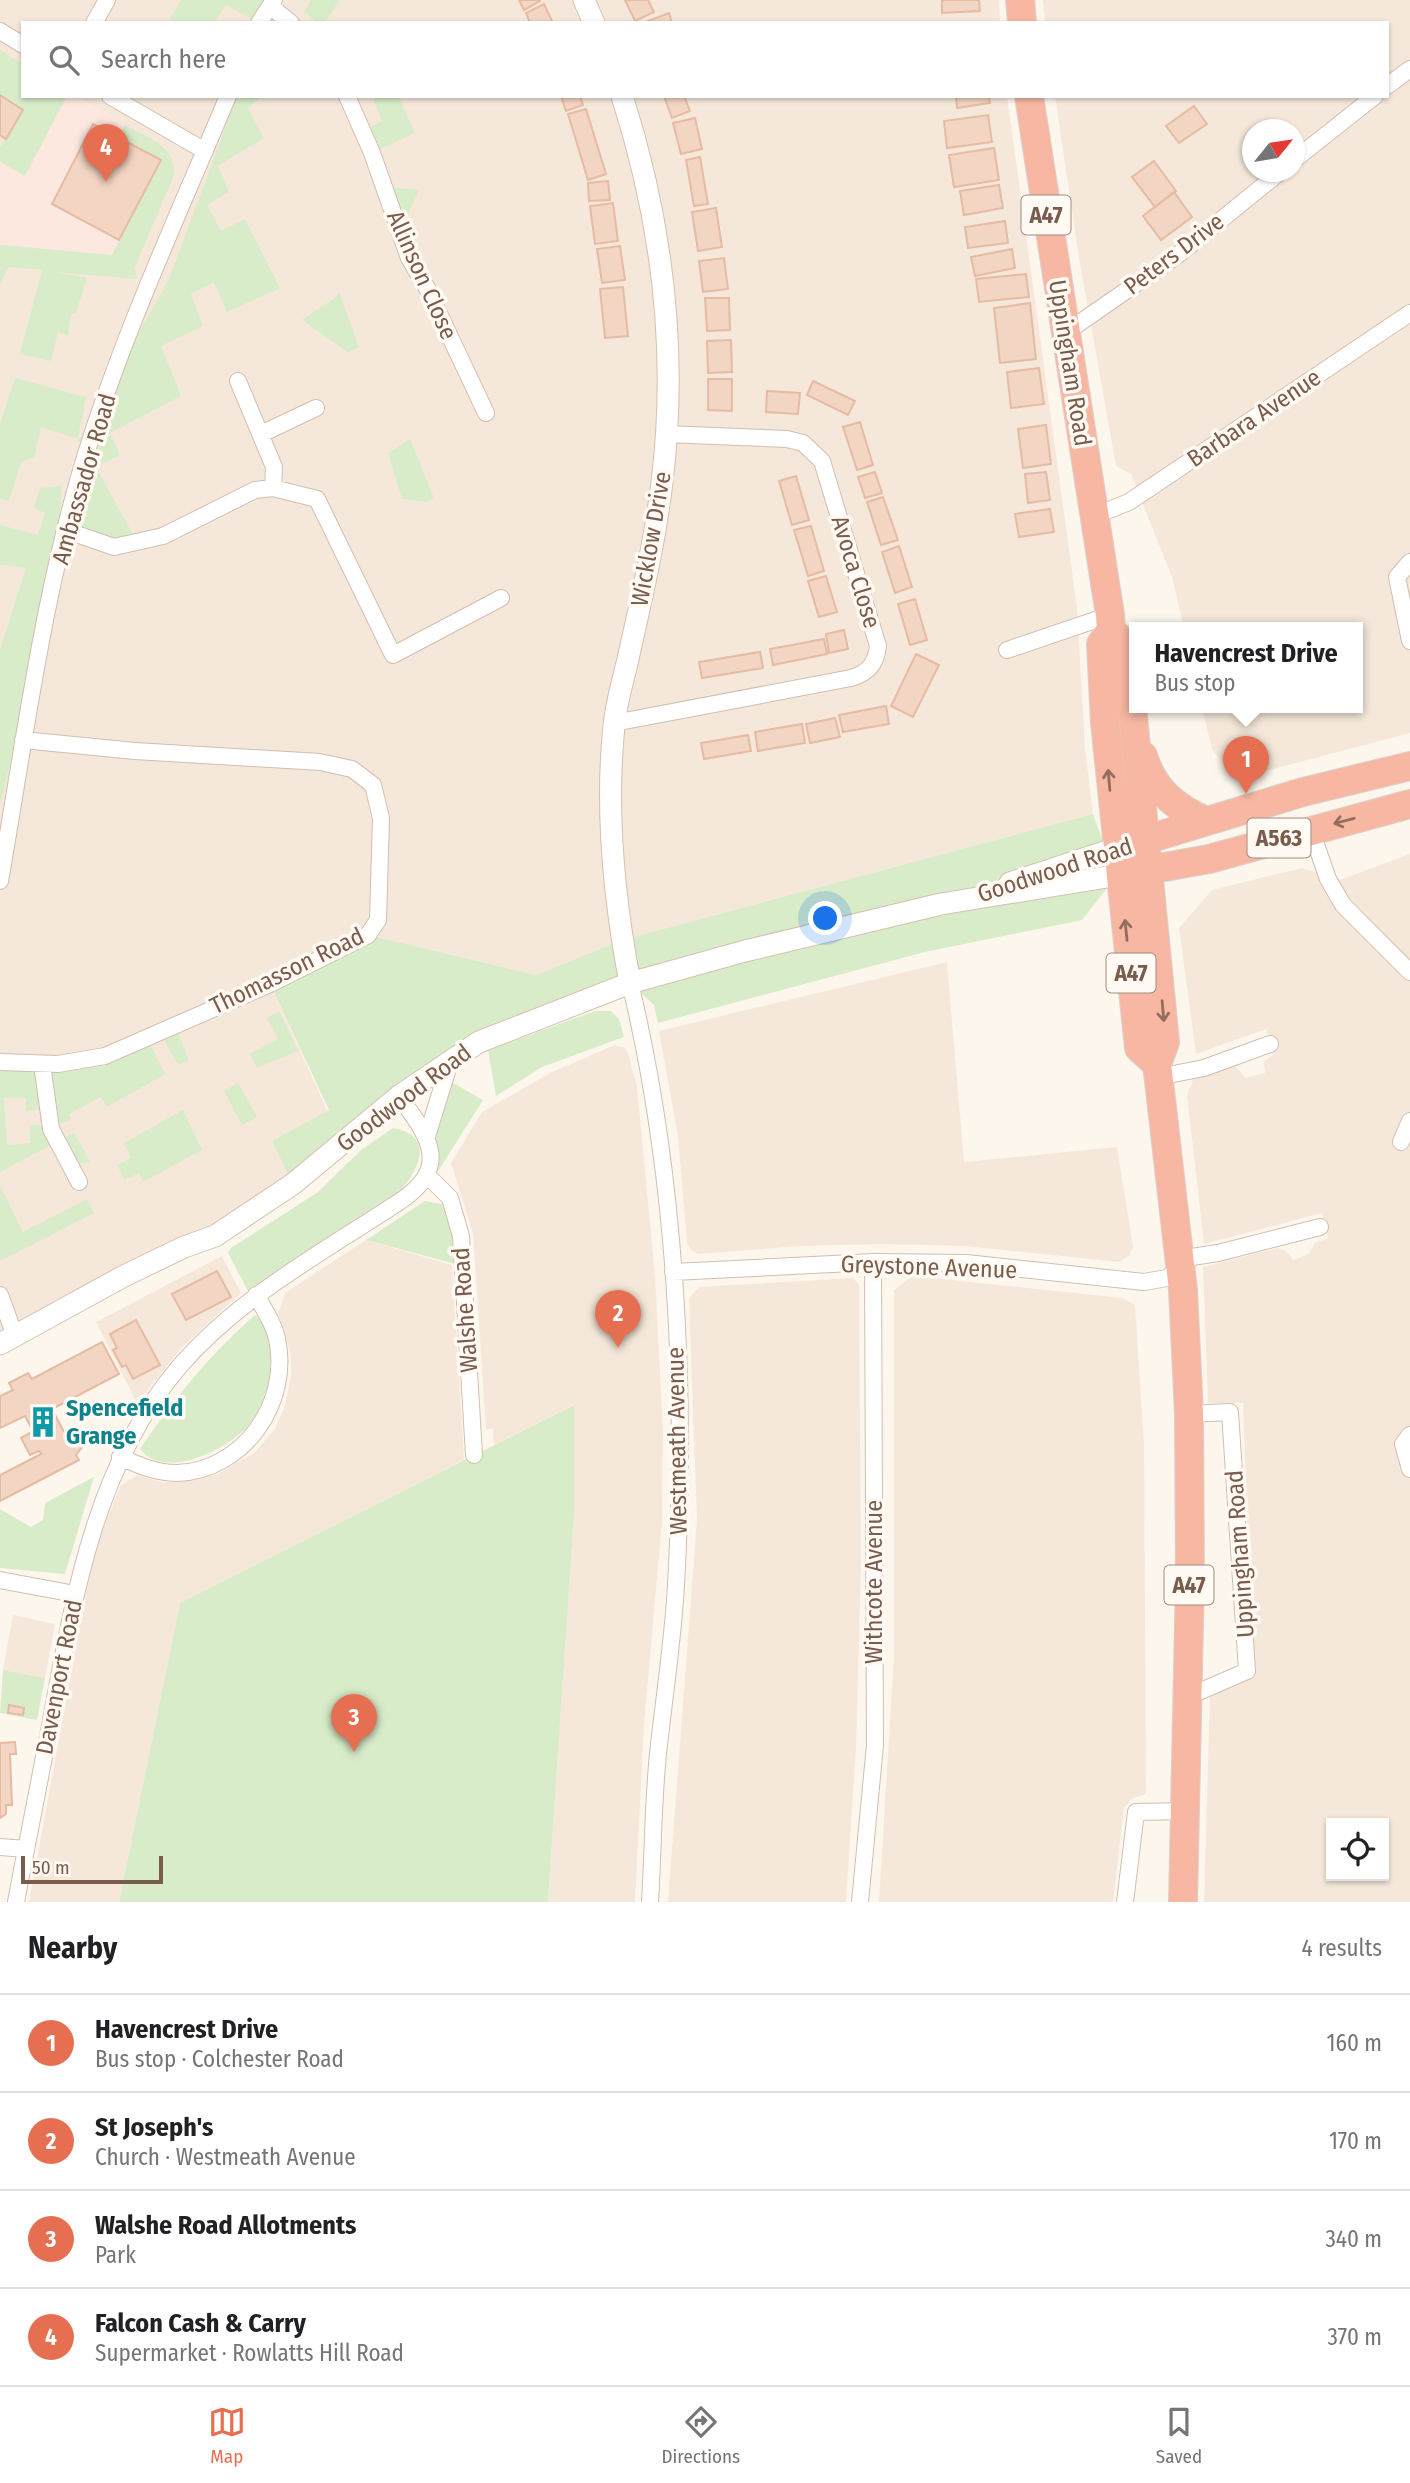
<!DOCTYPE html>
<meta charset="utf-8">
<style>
:root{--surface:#fff;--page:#f6f6f6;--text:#202124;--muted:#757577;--line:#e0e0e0;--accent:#e76f51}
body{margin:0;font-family:"Fira Sans Condensed",sans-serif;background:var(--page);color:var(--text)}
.controls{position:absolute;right:21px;bottom:21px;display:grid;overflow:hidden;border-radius:0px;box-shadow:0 2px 5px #0004}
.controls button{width:63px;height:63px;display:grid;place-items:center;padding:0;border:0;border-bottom:2px solid var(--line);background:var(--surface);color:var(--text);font:35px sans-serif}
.compass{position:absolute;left:1242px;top:119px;width:63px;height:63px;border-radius:50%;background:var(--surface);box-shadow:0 2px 5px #0004;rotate:60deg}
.scale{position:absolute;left:21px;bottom:18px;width:142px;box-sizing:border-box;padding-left:7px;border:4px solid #7a5c4d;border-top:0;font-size:19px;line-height:24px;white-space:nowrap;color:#7a5c4d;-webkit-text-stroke:5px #fffaf3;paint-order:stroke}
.you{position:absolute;left:826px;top:919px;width:24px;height:24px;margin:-18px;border:5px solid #fff;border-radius:50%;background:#1a73e8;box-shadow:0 0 0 10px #1a73e833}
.badge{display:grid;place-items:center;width:46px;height:46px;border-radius:50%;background:var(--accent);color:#fff;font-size:23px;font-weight:700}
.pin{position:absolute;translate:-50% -58px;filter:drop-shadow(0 2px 4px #0008)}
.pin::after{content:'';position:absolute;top:37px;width:24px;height:21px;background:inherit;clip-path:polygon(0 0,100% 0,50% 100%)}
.popup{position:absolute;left:1129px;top:622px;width:234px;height:91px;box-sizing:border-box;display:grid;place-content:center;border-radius:0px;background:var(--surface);filter:drop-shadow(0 2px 5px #0005);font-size:23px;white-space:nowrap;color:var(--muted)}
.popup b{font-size:26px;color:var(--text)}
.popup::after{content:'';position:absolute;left:50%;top:100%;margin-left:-14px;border:14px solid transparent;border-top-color:var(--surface)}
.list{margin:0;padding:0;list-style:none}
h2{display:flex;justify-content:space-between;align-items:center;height:91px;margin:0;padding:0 28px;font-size:30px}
h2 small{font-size:23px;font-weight:400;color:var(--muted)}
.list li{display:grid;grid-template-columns:46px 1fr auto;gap:21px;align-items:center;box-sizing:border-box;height:98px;padding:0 28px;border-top:2px solid var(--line)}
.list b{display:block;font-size:26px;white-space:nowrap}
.list p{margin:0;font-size:23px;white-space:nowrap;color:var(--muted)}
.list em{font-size:23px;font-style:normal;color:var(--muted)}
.icon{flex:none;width:38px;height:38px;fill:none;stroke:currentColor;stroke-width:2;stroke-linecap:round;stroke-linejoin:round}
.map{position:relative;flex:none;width:1410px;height:1902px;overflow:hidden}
.search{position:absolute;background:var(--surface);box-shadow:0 2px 5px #0004;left:21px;right:21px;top:21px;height:77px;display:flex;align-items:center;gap:18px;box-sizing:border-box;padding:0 24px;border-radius:0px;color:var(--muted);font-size:26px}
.sheet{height:483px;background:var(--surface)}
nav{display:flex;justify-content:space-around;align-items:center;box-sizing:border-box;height:98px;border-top:2px solid var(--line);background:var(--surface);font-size:19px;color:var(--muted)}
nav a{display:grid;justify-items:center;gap:4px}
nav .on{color:var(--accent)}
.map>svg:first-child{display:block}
.residential{fill:#f5e8da;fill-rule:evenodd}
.commercial{fill:#fde8e0}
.green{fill:#d8ecc9}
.building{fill:#f3d5c3;stroke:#e6bba3;stroke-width:2}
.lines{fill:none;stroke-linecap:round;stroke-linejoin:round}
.street-casing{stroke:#d1beb0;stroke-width:18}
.secondary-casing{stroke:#d6c0b0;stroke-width:23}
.highway-casing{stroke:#dad1cd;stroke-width:30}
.street{stroke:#fff;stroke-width:16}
.secondary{stroke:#fff;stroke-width:21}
.highway{stroke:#f7b7a3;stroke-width:28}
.oneway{stroke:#936e5e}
.labels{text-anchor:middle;stroke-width:7;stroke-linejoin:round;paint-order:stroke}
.shield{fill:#fffaf3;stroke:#a28b7f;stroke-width:2}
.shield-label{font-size:23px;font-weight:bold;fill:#7a5c4d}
.street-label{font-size:24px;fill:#7a5c4d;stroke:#fffaf3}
.culture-label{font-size:24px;font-weight:bold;fill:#0d838f;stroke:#fffaf3;text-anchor:start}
</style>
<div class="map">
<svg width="1410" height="1902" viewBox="0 0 1410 1902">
<rect width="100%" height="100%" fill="#fdf6ec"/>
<path class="residential" d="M0 0H999L1000 23H23V96H1007L1077 608 1085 748 1093 814 622 940 536 975 368 935 270 984 342 1143 237 1215 0 1344Z
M1043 0H1410V733L1235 779 1212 749 1202 708H1358V628H1184L1172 577 1131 474 1116 466 1079 258 1055 96H1387V23H1045ZM1252 130H1294V172H1252Z
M1410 854V1902H1204L1210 1694 1256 1675 1252 1660 1243 1403H1208L1203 1267 1278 1248 1286 1251 1293 1260 1309 1254 1315 1243 1328 1238 1322 1213 1204 1244 1187 1095 1194 1077 1221 1066 1236 1067 1245 1078 1265 1073 1264 1062 1274 1054 1266 1029 1196 1054 1179 928 1212 890 1302 868 1340 880ZM1331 1823H1384V1876H1331Z
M947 962 964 1162 1117 1147 1133 1246 1129 1256 1119 1262 964 1246 880 1244 802 1246 698 1254 691 1250 687 1243 678 1136 659 1031Z
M615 1045 625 1048 628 1053 637 1086 655 1276 663 1431 662 1522 644 1725 635 1902H548L574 1515 573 1405 494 1445 493 1429H486L473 1233 451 1163 482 1112 552 1072Z
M366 1240 452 1265 464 1460 180 1603 119 1902H29L88 1581 99 1539 121 1485 138 1475 164 1483 216 1475 254 1453 275 1429 285 1406 291 1376V1355L278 1313 285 1293Z
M222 1256 241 1293 182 1347 137 1403 96 1322Z
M913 1276 1122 1298 1135 1305 1144 1443 1146 1794 1133 1798 1124 1808 1113 1902H879L894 1655V1290Z
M853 1278 859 1285 861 1564 856 1748 846 1902H668L697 1519 689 1298 699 1287Z
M13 1615 55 1624 45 1678 3 1670Z"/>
<path class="commercial" d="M67 96H76L165 147 173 159V178L139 258 0 245V162L25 175Z"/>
<path class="green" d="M181 0H274L291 23H259L226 5 214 23H168Z
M311 0H340L324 23H318L304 12Z
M0 50 23 64V96H67L25 176 0 162V147L23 110 0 95Z
M237 96H263L248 108 264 138 218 166 229 192 207 205 221 231 245 219 280 288 227 312 214 282 191 294 203 326 161 346 181 396 110 433 120 455 96 467 137 542 114 547 65 530 86 456 78 439 41 427 34 457 21 462 9 501 0 498V424L15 378 86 397 78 438 93 434 115 375 169 279Z
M380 96H398L415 133 372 153 363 131 382 121 374 100Z
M125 125C147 137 180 147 173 178L135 267 137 279 56 272 87 278 76 313 71 314 68 336 58 332 51 361 20 354 42 270 9 267 0 283V245L112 255 161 160 119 137Z
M386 187 419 190 401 230Z
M339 292 359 347 348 352 302 320 335 298Z
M410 439 434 498 426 502 402 499 388 453Z
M62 486 55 578 0 805V650L26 568 0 565V525L38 535 45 513 34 508 40 488Z
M1093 814 1116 877 1082 920 925 952 658 1023 654 1005 630 983 481 1036 293 1184 272 1141 329 1110 270 984 368 935 536 975 622 940Z
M279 1011 298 1051 257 1068 250 1054 278 1039 267 1018Z
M595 1011H611L619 1019 624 1037 542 1067 496 1096 488 1050Z
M177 1031 189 1060 178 1065 162 1037Z
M147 1037 165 1074 107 1107 101 1097 69 1114 71 1119 63 1123 50 1121 48 1108 26 1111V1098H4L7 1145 30 1143V1125C46 1124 51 1129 58 1142L74 1132 90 1162 69 1165 57 1142 0 1172V1062L58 1064Z
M446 1079 483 1100 437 1173 436 1119Z
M238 1083 257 1117 242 1125 224 1091Z
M183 1110 202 1150 143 1182 139 1173 125 1180 117 1165 131 1158 124 1143Z
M393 1128C438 1136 417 1174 396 1195L249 1293 228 1253 231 1248 318 1192 361 1150Z
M0 1185 23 1232 87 1199 94 1213 0 1261Z
M425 1201 453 1206 459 1265 366 1240Z
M255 1315C267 1324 267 1334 270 1349 273 1373 266 1401 252 1421 233 1448 165 1482 140 1449 174 1399 209 1355 255 1315Z
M574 1405V1515L548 1902H119L180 1603Z
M94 1477 65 1574 0 1568V1509L31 1527 43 1520 45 1503Z
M3 1670 45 1678 37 1720 0 1713Z"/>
<path class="building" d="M519 0H540V1L524 10Z
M625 0H648L654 12 635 21Z
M942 0H979L980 11 942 13Z
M544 4 553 23H530L526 13Z
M669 13 672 23H643Z
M0 95 23 110 6 139 0 135Z
M561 96H580L583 105 566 111Z
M664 96H684L690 111 672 118Z
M956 96H989L990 103 957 108Z
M1194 106 1207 124 1179 143 1166 126Z
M586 109 606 174 588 180 568 114Z
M988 115 992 142 947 148 944 121Z
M695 118 702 149 681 154 673 123Z
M93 124 161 160 119 240 52 204Z
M994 148 999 180 954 187 949 155Z
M700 157 708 204 694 206 686 160Z
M1154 161 1176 191 1155 207 1132 177Z
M608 181 610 200 589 201 588 183Z
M999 185 1003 208 964 215 960 191Z
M1174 192 1192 217 1161 240 1143 216Z
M613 203 618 241 595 244 590 206Z
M716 208 722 247 698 251 692 212Z
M1005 221 1008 243 968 248 965 227Z
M620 246 625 280 602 283 597 249Z
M1012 249 1015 268 975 276 971 257Z
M724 258 728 289 703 292 699 261Z
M1026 274 1029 297 979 302 976 279Z
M623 287 628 336 605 338 600 289Z
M705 298H729L730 330 707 331Z
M1030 303 1036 359 1000 363 994 308Z
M731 340 732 372 708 373 707 341Z
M1039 368 1044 404 1011 408 1007 372Z
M708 379H732V411L708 410Z
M813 381 855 401 848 415 807 395Z
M767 391 800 393 798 414 766 412Z
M860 422 873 465 857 470 843 427Z
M1046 425 1051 464 1023 468 1018 429Z
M875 472 882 493 865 498 858 477Z
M1046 472 1050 500 1028 503 1025 474Z
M796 476 809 520 792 525 779 481Z
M883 497 898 540 881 545 867 502Z
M1050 509 1054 532 1019 537 1015 514Z
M811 526 824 571 808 576 794 530Z
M899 546 912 587 895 593 882 552Z
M826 576 837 612 819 617 808 581Z
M915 599 927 640 910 645 898 604Z
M844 630 848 649 829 653 826 634Z
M824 639 827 654 773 665 770 649Z
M760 652 763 668 702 678 699 662Z
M916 654 939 665 913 717 891 706Z
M886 706 889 724 843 732 839 715Z
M835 718 840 737 810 743 806 724Z
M802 724 805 743 758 751 755 732Z
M748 735 751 751 704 759 701 743Z
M217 1271 231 1297 186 1320 172 1294Z
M136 1320 160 1365 133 1379 126 1365 122 1367 113 1350 117 1348 110 1334Z
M102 1342 119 1374 52 1409 64 1432 75 1431 83 1446 76 1455 79 1460 0 1501V1475L41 1454 39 1451 30 1455 21 1438 33 1431 25 1416 0 1428V1396L13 1390 9 1383 28 1373 32 1379Z
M9 1705 24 1708 23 1715 8 1713Z
M15 1742 16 1754H10L12 1805H6V1814L0 1818V1743Z"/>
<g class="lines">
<defs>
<path id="street" d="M270 6 291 23
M94 23 107 0
M259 23 274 0
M0 31 23 45
M1387 86 1410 69
M110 96 205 151
M347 96 372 153 409 258 427 288 486 413
M1294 160 1375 96
M1065 333 1179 254 1280 172
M238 381 274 467 273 488
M261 434 316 408
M1094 516 1129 502 1410 313
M65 530 114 547 163 536 255 490 273 488 317 499 393 655 501 598
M1410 562 1397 577 1410 641
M1007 650 1110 615
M614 723 851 678C868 673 876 664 878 646L822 461 803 443 787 439 666 434
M1311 830 1328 879 1343 905 1410 972
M0 881C26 732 45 579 92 435 130 319 181 208 228 96
M630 983C676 1173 687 1390 676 1585 673 1641 664 1697 658 1754 653 1803 653 1853 650 1902
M0 1062 58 1064 105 1056 270 984 368 935 378 920 381 818 373 785 352 769 320 762 135 751 23 740
M42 1064 51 1129 79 1182
M1158 1077 1204 1068 1270 1044
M427 1136 451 1059
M1401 1142 1410 1121
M428 1176 450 1198 461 1236 474 1455
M673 1272 873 1262 966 1263 1144 1282 1167 1278 1192 1257 1218 1253 1320 1227
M0 1295 15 1336
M1410 1435 1403 1444 1410 1469
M120 1457C138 1465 156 1473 177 1473 243 1471 291 1403 277 1339 274 1324 264 1309 256 1295
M0 1580 75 1594
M1187 1697 1247 1671 1230 1412 1189 1414
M0 1847 26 1849
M16 1902C27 1843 39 1784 50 1726 73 1601 94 1467 179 1367 240 1296 325 1251 402 1200 452 1165 427 1135 399 1096
M860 1902 875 1745 873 1262
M1125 1902 1136 1812 1186 1811"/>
<path id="secondary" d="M584 0 594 23
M622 96C662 221 678 352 662 482 655 542 641 600 628 659 623 681 616 703 614 726 605 812 614 899 630 983
M1010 883 1129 844
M0 1344 124 1276 184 1247 215 1236 293 1184 399 1096 479 1042 630 983 745 951 941 904 1119 875"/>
<path id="highway" d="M1020 0 1022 23
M1029 96 1110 615 1111 630 1101 644 1105 723 1139 1048 1157 1064
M1111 630 1126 645 1165 1042 1157 1064 1183 1290 1189 1414 1190 1577 1183 1902
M1143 756C1154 790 1174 807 1206 821
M1145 840 1303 792 1410 766
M1131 873 1209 859 1410 804"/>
</defs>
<use href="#street" class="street-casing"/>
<use href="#secondary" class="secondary-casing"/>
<use href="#highway" class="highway-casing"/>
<use href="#street" class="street"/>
<use href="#secondary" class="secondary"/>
<use href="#highway" class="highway"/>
</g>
<defs><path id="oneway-shaft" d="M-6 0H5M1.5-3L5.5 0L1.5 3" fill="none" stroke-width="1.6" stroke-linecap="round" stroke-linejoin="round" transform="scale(1.75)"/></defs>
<g class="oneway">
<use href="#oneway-shaft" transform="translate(1109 780) rotate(-95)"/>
<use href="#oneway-shaft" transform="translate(1344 821) rotate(165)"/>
<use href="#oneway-shaft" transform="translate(1126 930) rotate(-96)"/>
<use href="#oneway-shaft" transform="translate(1163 1011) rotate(85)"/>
</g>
<defs>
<symbol id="building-bare" viewBox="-9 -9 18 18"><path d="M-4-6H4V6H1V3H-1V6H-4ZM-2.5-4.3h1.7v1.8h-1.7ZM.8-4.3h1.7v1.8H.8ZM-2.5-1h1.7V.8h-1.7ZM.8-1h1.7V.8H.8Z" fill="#0f9aa8" stroke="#fffaf3" stroke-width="2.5" paint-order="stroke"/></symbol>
</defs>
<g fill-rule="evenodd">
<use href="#building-bare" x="21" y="1400" width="44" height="44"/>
</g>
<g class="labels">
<g class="shield">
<rect x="1021.5" y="195.5" width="49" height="39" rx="5"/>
<rect x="1247.5" y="818.5" width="63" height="39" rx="5"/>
<rect x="1106.5" y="953.5" width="49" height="39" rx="5"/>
<rect x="1164.5" y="1565.5" width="49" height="39" rx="5"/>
</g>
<g class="shield-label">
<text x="1046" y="223">A47</text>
<text x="1279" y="846">A563</text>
<text x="1131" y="981">A47</text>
<text x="1189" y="1593">A47</text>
</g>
<g class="street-label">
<text transform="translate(1174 254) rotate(-37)" y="8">Peters Drive</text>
<text transform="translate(422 275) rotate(66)" y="8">Allinson Close</text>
<text transform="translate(1070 363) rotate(81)" y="8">Uppingham Road</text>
<text transform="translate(1254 418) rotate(-34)" y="8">Barbara Avenue</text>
<text transform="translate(84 479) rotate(-74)" y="8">Ambassador Road</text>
<text transform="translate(651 539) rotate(-80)" y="8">Wicklow Drive</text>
<text transform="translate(856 572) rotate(73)" y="8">Avoca Close</text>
<text transform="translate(1055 870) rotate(-18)" y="8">Goodwood Road</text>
<text transform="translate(287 971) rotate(-26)" y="8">Thomasson Road</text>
<text transform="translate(404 1098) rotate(-37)" y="8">Goodwood Road</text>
<text transform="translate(929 1267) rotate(2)" y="8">Greystone Avenue</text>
<text transform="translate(465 1310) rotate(-94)" y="8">Walshe Road</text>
<text transform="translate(677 1441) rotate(-91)" y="8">Westmeath Avenue</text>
<text transform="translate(1240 1554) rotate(-94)" y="8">Uppingham Road</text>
<text transform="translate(874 1582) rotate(-90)" y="8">Withcote Avenue</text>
<text transform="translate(59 1677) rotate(-79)" y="8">Davenport Road</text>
</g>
<g class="culture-label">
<text x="66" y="1416">Spencefield<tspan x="66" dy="28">Grange</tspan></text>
</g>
</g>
</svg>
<div class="controls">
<button><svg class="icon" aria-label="locate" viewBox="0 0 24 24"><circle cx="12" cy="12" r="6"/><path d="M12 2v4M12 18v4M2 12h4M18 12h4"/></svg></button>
</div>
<svg class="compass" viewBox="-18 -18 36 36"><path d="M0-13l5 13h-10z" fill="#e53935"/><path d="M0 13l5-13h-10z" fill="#757577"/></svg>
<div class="scale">50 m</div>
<div class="you"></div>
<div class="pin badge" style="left:1246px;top:794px">1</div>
<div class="popup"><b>Havencrest Drive</b>Bus stop</div>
<div class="pin badge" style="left:618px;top:1348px">2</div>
<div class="pin badge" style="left:354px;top:1752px">3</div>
<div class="pin badge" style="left:106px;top:182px">4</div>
<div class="search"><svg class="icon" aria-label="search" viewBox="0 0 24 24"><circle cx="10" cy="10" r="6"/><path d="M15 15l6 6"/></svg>Search here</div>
</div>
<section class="sheet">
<h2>Nearby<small>4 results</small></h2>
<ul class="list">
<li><span class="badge">1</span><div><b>Havencrest Drive</b><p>Bus stop · Colchester Road</p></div><em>160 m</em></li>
<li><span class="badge">2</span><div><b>St Joseph's</b><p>Church · Westmeath Avenue</p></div><em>170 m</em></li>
<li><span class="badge">3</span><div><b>Walshe Road Allotments</b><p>Park</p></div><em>340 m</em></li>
<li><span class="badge">4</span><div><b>Falcon Cash &amp; Carry</b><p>Supermarket · Rowlatts Hill Road</p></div><em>370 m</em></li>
</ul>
</section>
<nav>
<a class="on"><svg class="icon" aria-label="map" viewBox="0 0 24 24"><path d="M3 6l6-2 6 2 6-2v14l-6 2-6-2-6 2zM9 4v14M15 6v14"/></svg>Map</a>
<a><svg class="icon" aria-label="directions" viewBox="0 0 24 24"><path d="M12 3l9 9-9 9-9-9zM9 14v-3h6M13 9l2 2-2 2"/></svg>Directions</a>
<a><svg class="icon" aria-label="saved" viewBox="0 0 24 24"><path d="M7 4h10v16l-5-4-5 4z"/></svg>Saved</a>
</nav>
